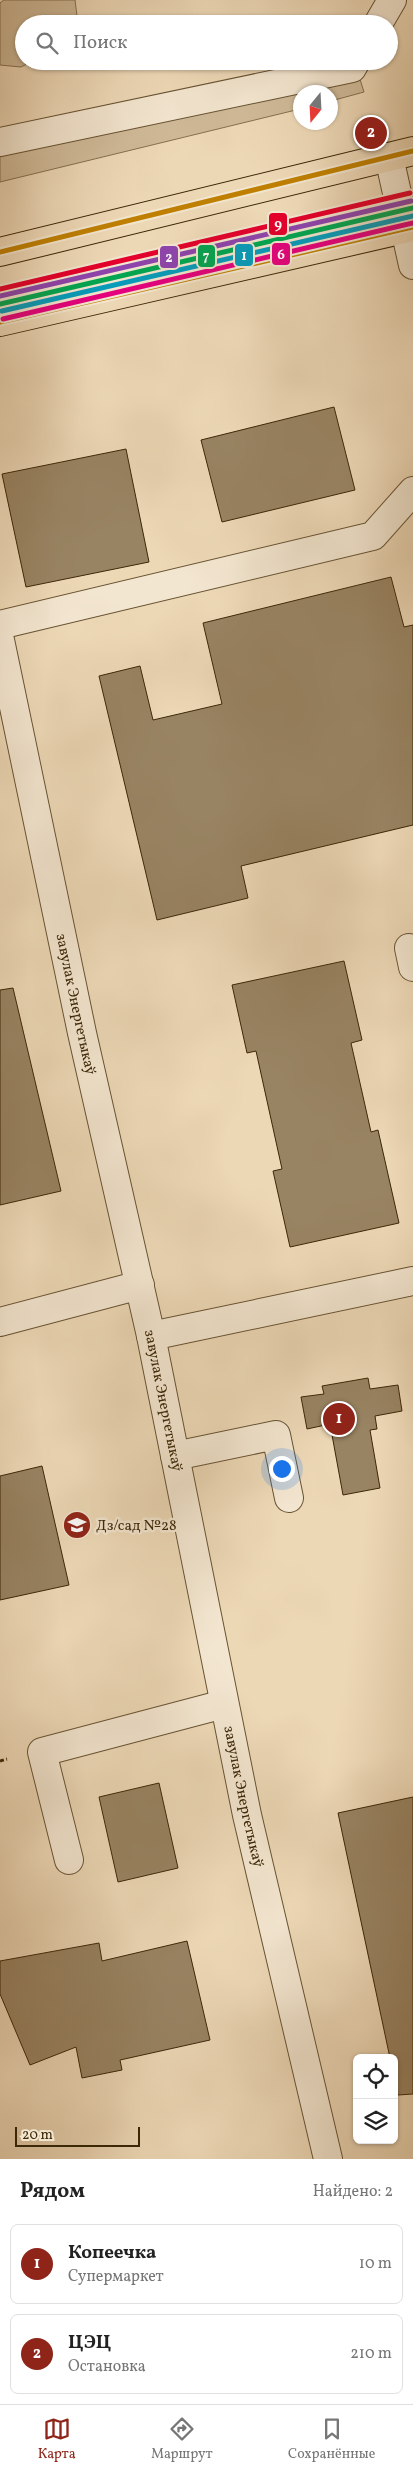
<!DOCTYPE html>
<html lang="ru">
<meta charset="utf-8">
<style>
:root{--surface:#fff;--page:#f2f2f2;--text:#222;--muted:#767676;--line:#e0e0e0;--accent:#8f2418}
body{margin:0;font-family:Vollkorn,serif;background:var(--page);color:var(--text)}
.controls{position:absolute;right:15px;bottom:15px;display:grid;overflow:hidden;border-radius:8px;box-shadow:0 1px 4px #0004}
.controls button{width:45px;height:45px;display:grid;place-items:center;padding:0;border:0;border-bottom:1px solid var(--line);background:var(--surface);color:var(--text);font:25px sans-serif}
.compass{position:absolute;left:293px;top:85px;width:45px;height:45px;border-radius:50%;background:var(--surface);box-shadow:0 1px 4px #0004;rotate:198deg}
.scale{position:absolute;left:15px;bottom:12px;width:125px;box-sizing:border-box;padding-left:5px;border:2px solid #3c2707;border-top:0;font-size:14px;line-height:18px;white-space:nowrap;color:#3c2707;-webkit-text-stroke:4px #f3e6d0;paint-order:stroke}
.you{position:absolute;left:281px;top:1468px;width:18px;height:18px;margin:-12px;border:4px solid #fff;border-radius:50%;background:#1a73e8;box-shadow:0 0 0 8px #1a73e833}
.badge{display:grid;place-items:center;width:32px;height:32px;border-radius:50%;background:var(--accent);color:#fff;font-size:16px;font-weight:700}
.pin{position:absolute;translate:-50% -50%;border:2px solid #fff;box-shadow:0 1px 5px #0006}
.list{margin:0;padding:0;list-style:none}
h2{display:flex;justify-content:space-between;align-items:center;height:65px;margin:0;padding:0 20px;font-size:21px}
h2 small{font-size:16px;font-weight:400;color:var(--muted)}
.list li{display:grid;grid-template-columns:32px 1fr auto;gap:15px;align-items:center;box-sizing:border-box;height:80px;margin:0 10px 10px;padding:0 10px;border:1px solid var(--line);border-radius:8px}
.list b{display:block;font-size:19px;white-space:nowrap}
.list p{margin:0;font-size:16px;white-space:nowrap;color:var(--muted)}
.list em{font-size:16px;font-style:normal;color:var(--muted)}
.icon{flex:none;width:28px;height:28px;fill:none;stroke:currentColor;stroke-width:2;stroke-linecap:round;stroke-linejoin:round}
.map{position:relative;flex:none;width:413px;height:2159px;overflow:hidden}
.search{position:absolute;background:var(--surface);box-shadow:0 1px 4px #0004;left:15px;right:15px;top:15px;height:55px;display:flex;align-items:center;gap:12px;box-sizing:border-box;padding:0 18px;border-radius:28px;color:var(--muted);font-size:19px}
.sheet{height:245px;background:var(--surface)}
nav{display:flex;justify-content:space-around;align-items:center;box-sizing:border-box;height:70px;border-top:1px solid var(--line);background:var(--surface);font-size:14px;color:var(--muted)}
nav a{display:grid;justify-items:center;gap:2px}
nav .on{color:var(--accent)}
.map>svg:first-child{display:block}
.green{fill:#cfba98;stroke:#867050}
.building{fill:#988362;stroke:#3c2707}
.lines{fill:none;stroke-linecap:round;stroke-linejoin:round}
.minor-casing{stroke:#685333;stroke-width:30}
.major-casing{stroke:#3c2707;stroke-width:30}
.path{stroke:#3c2707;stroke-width:3;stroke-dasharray:4 2.5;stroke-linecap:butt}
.minor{stroke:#f3e6d0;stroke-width:28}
.major{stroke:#edd8b6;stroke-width:28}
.bus-1-casing{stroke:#f3e6d0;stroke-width:9}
.bus-1{stroke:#bf8002;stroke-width:5}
.tram-1-casing{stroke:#f3e6d0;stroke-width:9}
.tram-2-casing{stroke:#f3e6d0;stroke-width:9}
.tram-3-casing{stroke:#f3e6d0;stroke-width:9}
.tram-4-casing{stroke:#f3e6d0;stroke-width:9}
.tram-5-casing{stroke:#f3e6d0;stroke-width:9}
.tram-1{stroke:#00a651;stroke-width:5}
.tram-2{stroke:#069cba;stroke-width:5}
.tram-3{stroke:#8e44ad;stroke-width:5}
.tram-4{stroke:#e5007d;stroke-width:5}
.tram-5{stroke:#e4002b;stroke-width:5}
.labels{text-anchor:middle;stroke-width:5;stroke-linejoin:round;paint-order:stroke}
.street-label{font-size:15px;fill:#3c2707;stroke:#f3e6d0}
.poi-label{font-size:15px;fill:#3c2707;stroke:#f3e6d0;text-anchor:start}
.line-badge{stroke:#f3e6d0;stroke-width:2}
.badge-label{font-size:14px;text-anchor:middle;font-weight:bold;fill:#fff}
</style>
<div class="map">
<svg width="413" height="2159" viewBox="0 0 413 2159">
<rect width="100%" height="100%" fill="#edd8b6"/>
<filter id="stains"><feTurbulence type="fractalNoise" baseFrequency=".004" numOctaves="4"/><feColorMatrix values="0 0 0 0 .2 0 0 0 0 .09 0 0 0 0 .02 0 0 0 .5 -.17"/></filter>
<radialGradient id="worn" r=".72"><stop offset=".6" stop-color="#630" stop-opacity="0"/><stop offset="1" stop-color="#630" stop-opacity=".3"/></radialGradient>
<path class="green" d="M4 0H75L77 16 72 24H24V61H33L21 67 0 65V3Z
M359 76 364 92 331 101 330 92H300V109L0 182V152Z"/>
<path class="building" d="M334 407 355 490 222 522 201 440Z
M126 449 149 562 26 587 2 474Z
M391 577 404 627 413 625V825L241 866 248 898 157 920 99 676 140 666 153 720 222 704 203 623Z
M344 961 362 1040 351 1043 371 1132 378 1130 399 1223 290 1247 273 1171 282 1169 256 1051 247 1053 232 985Z
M13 988 61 1191 0 1205V990Z
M368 1378 370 1389 398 1385 402 1411 375 1416 377 1429 370 1430 380 1488 343 1495 330 1424 307 1429 301 1397 324 1394 322 1386Z
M42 1466 69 1585 0 1600V1476Z
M159 1783 178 1868 118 1882 99 1797Z
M413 1797V2094L398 2095 394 2077V2058H390L338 1813Z
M187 1941 210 2040 120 2060 122 2070 82 2078 76 2047 30 2065 0 1994V1961L99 1943 102 1961Z"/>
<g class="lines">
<defs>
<g id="minor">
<path d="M378 24 392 0"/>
<path d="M0 142 352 68 356 61"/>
<path d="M389 157 413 265"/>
<path d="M0 625 373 536 413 491"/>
<path id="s1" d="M0 640 82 1033 151 1336 247 1815 328 2159"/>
<path d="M409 948 413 967"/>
<path d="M0 1322 140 1285"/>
<path d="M151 1336 413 1281"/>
<path d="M175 1456 276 1435 289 1498"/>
<path d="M69 1860 42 1752 224 1704"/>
</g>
<path id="major" d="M0 252 413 151
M0 322 413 227"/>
</defs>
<use href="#minor" class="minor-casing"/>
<use href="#major" class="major-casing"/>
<path class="path" d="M0 1761 7 1759"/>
<use href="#minor" class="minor"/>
<use href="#major" class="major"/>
<defs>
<path id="bus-1" d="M0 252 413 151
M0 322 413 227"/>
</defs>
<use href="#bus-1" class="bus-1-casing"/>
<use href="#bus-1" class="bus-1"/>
<defs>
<path id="tram-1" d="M0 304 413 208"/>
<path id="tram-2" d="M2 311 413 216"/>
<path id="tram-3" d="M0 296 411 201"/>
<path id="tram-4" d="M3 319 413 223"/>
<path id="tram-5" d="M0 289 410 193"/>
</defs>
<use href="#tram-1" class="tram-1-casing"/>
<use href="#tram-2" class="tram-2-casing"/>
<use href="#tram-3" class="tram-3-casing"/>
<use href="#tram-4" class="tram-4-casing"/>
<use href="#tram-5" class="tram-5-casing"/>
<use href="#tram-1" class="tram-1"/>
<use href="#tram-2" class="tram-2"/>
<use href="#tram-3" class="tram-3"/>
<use href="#tram-4" class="tram-4"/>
<use href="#tram-5" class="tram-5"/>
</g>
<defs>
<symbol id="school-disc" viewBox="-11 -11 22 22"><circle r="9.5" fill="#8f2418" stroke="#f3e6d0"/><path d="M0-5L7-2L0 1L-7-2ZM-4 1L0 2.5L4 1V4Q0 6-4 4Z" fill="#fff"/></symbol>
</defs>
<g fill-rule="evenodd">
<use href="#school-disc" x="61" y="1509" width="32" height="32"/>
</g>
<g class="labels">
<g class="street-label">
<text dy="5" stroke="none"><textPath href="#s1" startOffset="372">завулак Энергетыкаў</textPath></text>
<text dy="5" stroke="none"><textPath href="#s1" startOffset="778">завулак Энергетыкаў</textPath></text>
<text dy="5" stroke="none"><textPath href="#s1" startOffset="1182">завулак Энергетыкаў</textPath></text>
</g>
<g class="poi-label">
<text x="96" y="1530">Дз/сад №28</text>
</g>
</g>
<g class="line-badge">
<rect x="268" y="212" width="20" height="24" rx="5" fill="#e4002b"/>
<rect x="271" y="242" width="20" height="24" rx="5" fill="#e5007d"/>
<rect x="234" y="243" width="20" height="24" rx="5" fill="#069cba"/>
<rect x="197" y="244" width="19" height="24" rx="5" fill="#00a651"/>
<rect x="159" y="245" width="20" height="24" rx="5" fill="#8e44ad"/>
</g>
<g class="badge-label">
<text x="278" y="229">9</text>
<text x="281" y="259">6</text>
<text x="244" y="260">1</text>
<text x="206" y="261">7</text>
<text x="169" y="262">2</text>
</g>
<rect width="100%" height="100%" filter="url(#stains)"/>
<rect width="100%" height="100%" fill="url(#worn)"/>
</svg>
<div class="controls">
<button><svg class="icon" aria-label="locate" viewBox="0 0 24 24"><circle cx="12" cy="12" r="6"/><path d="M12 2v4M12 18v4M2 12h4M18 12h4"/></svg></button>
<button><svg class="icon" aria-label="layers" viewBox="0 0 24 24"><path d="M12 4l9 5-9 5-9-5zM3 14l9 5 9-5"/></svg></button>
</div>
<svg class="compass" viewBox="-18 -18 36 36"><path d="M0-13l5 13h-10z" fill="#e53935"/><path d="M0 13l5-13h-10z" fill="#767676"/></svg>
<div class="scale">20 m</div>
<div class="you"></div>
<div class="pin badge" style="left:339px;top:1419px">1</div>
<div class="pin badge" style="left:371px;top:133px">2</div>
<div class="search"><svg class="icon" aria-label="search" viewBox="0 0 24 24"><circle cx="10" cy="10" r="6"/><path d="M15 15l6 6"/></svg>Поиск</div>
</div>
<section class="sheet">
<h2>Рядом<small>Найдено: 2</small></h2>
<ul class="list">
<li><span class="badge">1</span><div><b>Копеечка</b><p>Супермаркет</p></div><em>10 m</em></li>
<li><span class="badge">2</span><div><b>ЦЭЦ</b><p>Остановка</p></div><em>210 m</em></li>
</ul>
</section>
<nav>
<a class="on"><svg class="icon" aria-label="map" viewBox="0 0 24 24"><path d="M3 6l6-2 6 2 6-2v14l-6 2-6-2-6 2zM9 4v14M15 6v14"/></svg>Карта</a>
<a><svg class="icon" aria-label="directions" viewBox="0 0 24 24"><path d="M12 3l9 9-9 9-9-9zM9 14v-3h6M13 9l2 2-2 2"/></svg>Маршрут</a>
<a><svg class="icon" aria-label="saved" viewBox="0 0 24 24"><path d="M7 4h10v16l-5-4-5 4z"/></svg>Сохранённые</a>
</nav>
